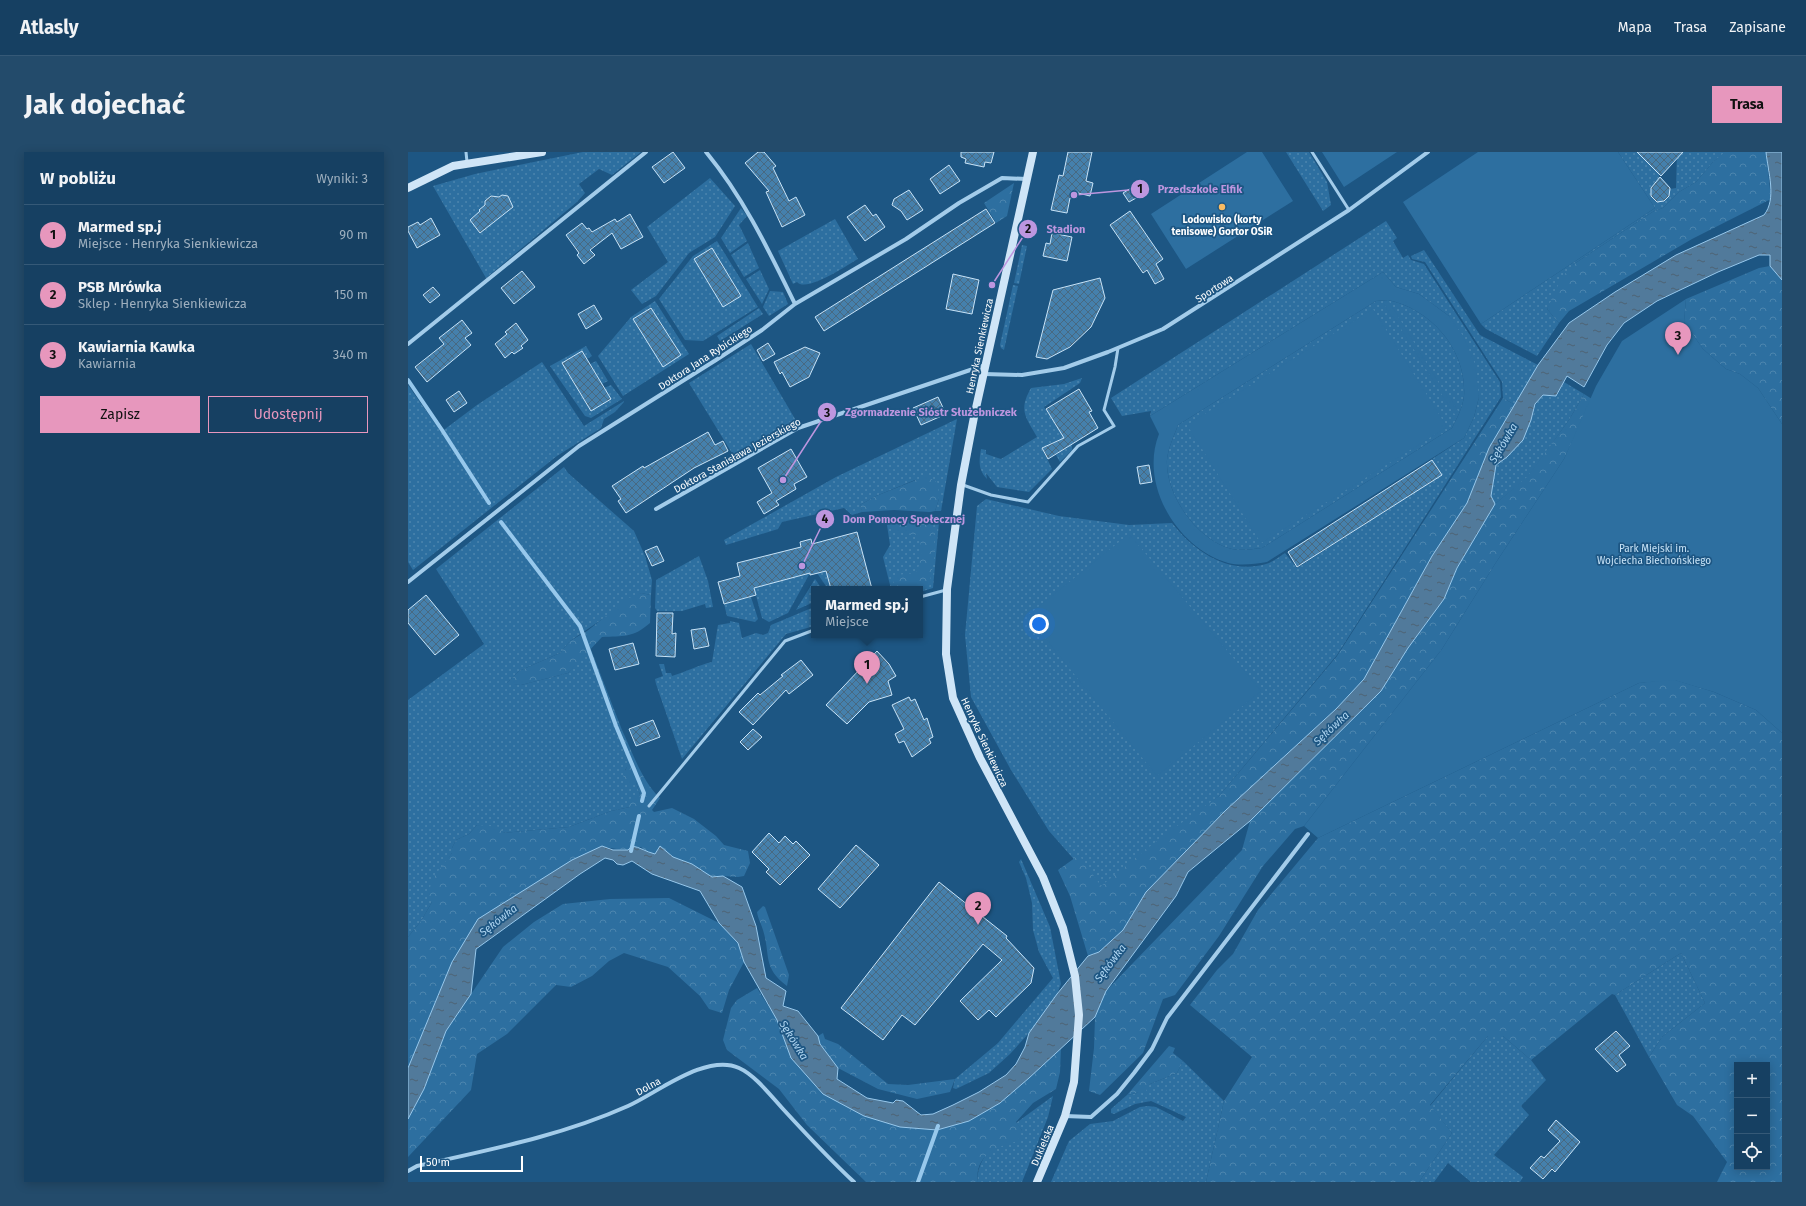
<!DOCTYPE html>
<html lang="pl">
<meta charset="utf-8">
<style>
:root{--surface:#164062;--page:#234b6b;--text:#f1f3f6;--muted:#9eafbe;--line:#355977;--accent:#e797bd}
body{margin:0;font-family:"Fira Sans",sans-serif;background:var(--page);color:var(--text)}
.controls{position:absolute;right:12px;bottom:12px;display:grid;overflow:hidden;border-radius:0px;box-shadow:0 2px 10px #0003}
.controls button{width:36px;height:36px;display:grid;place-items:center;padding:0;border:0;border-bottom:1px solid var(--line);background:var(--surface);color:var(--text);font:20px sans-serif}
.scale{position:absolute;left:12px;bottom:10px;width:103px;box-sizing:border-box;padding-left:4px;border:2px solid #fff;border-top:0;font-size:11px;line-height:14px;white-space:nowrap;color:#fff;-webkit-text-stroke:3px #1d5683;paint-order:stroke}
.you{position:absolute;left:631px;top:472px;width:14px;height:14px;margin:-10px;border:3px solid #fff;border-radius:50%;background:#1a73e8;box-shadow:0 0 0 6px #1a73e833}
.badge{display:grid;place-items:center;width:26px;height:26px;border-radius:50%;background:var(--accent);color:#111;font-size:13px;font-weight:700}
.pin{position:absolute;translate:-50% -33px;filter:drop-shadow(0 1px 2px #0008)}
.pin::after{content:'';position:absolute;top:21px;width:14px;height:12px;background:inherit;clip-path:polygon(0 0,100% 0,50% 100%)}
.popup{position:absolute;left:403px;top:434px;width:112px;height:52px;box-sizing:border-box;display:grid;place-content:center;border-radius:0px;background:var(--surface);filter:drop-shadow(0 1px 3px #0005);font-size:13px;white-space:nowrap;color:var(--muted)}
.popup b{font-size:15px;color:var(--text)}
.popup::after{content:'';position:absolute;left:50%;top:100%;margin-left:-8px;border:8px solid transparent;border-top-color:var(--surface)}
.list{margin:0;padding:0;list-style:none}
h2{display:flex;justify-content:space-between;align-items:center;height:52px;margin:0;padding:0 16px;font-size:17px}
h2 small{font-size:13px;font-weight:400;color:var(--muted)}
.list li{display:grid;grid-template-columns:26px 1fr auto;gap:12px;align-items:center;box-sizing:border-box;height:60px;padding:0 16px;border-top:1px solid var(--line)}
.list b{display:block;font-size:15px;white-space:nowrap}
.list p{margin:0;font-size:13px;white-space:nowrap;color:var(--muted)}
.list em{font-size:13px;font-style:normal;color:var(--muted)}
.actions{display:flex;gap:8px;padding:12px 16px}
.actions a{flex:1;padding:9px 0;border:1px solid var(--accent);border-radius:0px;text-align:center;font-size:14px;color:var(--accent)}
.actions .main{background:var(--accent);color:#111}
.icon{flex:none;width:22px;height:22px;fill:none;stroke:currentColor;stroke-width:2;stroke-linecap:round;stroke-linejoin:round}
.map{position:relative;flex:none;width:1374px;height:1030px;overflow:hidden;border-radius:0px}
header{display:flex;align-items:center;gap:24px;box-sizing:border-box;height:56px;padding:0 20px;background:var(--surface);border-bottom:1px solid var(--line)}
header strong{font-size:19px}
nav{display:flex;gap:22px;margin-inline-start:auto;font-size:14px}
.intro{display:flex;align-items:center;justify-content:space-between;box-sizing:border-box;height:96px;padding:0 24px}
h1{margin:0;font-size:28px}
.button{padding:10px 18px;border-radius:0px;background:var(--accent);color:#111;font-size:14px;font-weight:700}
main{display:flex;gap:24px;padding:0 24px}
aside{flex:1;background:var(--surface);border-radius:0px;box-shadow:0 2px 10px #0003}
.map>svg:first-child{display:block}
.grass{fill:url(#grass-dots)}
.forest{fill:url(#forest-crowns);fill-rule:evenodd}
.green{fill:#2d6fa0;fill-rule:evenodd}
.water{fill:url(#water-ripples);stroke:#97c8ec}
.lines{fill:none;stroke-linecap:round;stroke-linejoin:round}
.stream{stroke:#97c8ec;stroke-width:4}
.building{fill:url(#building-cross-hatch);stroke:#c8e3f7}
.lane{stroke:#a3ccea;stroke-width:3}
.street{stroke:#a3ccea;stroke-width:4}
.secondary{stroke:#cfe5f7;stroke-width:8}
.poi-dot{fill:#f9bb62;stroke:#1d5683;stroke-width:1.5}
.labels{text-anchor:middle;stroke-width:3.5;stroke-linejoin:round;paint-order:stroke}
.poi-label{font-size:10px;font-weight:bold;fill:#fff;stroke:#1d5683}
.street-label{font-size:10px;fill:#fff;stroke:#1d5683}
.park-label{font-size:10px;fill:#c8e3f7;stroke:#1d5683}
.water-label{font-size:11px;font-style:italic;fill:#afd5f1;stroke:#1d5683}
.leader{fill:none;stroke:#bd96df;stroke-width:1.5}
.callout-dot{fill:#bd96df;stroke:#1d5683;stroke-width:1.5}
.mark-label{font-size:12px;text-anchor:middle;font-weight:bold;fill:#111}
.callout-label{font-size:11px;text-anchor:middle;font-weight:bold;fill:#bd96df;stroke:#1d5683;stroke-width:3.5;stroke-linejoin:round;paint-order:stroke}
</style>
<header>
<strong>Atlasly</strong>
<nav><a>Mapa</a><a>Trasa</a><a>Zapisane</a></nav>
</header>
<div class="intro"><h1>Jak dojechać</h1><a class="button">Trasa</a></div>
<main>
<aside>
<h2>W pobliżu<small>Wyniki: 3</small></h2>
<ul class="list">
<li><span class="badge">1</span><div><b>Marmed sp.j</b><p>Miejsce · Henryka Sienkiewicza</p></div><em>90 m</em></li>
<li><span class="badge">2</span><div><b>PSB Mrówka</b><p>Sklep · Henryka Sienkiewicza</p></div><em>150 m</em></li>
<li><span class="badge">3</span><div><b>Kawiarnia Kawka</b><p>Kawiarnia</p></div><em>340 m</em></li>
</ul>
<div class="actions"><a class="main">Zapisz</a><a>Udostępnij</a></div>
</aside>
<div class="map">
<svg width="1374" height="1030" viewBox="0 0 1374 1030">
<defs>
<pattern id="grass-dots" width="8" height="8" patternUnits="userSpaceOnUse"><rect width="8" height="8" fill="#2d6fa0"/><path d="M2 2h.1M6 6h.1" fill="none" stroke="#4c85ae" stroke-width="1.8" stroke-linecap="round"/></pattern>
<pattern id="forest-crowns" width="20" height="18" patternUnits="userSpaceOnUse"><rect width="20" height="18" fill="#2d6fa0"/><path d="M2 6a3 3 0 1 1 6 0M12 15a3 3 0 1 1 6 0" fill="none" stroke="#4c85ae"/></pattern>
<pattern id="water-ripples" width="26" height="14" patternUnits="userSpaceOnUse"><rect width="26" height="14" fill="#517a9b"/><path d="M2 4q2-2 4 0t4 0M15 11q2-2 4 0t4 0" fill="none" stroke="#4e6374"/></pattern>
<pattern id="building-cross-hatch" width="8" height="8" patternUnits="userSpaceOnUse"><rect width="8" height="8" fill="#4580ac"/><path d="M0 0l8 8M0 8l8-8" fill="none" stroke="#486981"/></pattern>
</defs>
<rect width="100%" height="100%" fill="#1d5683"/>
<path class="grass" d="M175 0H233L204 23 191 17 171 32 177 41 169 50 78 126 25 34 67 22Z
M878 0H901L919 30 923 53 915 59Z
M1210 0H1236L1251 19V29H1248L1243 36V44L1249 50 1256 49 1261 44 1262 37 1268 36 1269 0H1318L1305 10 1288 30 1271 40 1255 56 1246 59 1166 112 1139 157 1151 171 1129 204 1078 177 1073 172 1247 56Z
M302 26 327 54 307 85 281 101 248 144 234 152 223 138 260 110 239 75Z
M333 56 339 64 331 73 339 89 322 101 313 86Z
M427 67 450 107C439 113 399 141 389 130L385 132 370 99Z
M978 69 989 86 985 89 995 106 1000 103 1003 108 1016 112 1092 230 1093 245 929 503 811 644 693 738 641 679 603 618 563 545 557 483 569 354 578 347 651 364 721 373 764 371C786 399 820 423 858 412 865 410 872 404 877 401L889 416 1034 323 1024 307 1056 286 1066 265 1071 245 1041 164 1011 142 988 135 975 120 742 264 743 259 714 264 703 246Z
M309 89 350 155 295 189 277 188 251 147 285 104Z
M340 91 351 116 336 125 323 103Z
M614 93 619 94 611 132 606 131Z
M1016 98 1072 183 1130 213 1107 253 1095 246 1094 230 1017 110 1004 107 1003 104Z
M352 118 361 137 354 152 338 127Z
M605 133 610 134 596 198 593 196 592 193Z
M362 139 375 140 380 152 361 164 355 155Z
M980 148C1023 157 1059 198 1056 244 1055 255 1049 266 1044 276L854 396C844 397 834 399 824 397 790 389 757 343 759 308 760 296 766 284 770 273L968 149Z
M247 149 281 202 215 244 190 204 223 165Z
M351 156 355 162 312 189 309 184Z
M343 192 390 272 327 306 281 231Z
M178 194 184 204 179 207 174 199 154 211 183 259 196 236 203 233 214 247 183 266 177 264 142 214Z
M188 209 200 229 194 232 182 212Z
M134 210 176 274 216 249V250L207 260 196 267 193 276 149 304 5 418 0 410V233L33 280 69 253Z
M674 226 672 231 636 255 652 279 664 292V298L652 310 648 303 651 301 646 290 634 296 644 317 621 340 589 335 578 321 579 327C570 318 571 309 573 297L578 298V302L593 307 629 285C618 265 610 259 623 236L656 232Z
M1156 230 1176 242 1161 268 1119 326 1087 352 1083 345 1088 313C1100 305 1118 282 1123 268 1129 255 1123 256 1135 243L1149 244Z
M549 267 533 359H527L531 347 507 328 468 344 452 353 454 360 444 363 436 356 374 370 370 377 318 393 316 388 428 325Z
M156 315 160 321 226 379 237 404 244 428 243 443 233 441 162 489 152 501 111 519 99 531 113 533 160 521 182 495 214 578 212 579 221 612 217 618 228 630 232 643 222 655 203 659 161 675 94 681 69 673 61 682 48 688 44 696V701L36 713 24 750 13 769 0 785V548L76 492 28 417Z
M485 367 531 370 525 436 512 440V437H483L475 405 482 393 479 373 480 370Z
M291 404 300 429 305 455 298 456 297 452 274 459H249L247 456 248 428Z
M418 417 423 437H420L409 421Z
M402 421 380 461 361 470 354 466 346 436Z
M407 427 414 437H406V450L388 458Z
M343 445 350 467 347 470 319 464 316 452Z
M406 455V474L378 482 274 607 248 532 247 527 255 524 251 512H256L258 521H263L264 524C278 520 290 513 304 510L310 473 322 471V469L331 471 334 486 348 481 355 483 360 481 363 473Z
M613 707 642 775 653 832 649 842 621 881 602 902 581 921 548 937 545 936 547 927 590 891 645 826 631 800 625 778 624 751 618 726 611 710Z
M1273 801 1297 851 1254 885 1241 905 1207 843Z
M1080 884H1095L1123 908 1138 928 1113 954 1121 963 1086 1003 1115 1025 1112 1030H1063L1040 1011 1026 1030H1011L1044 981 1022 954Z
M775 909 816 949 798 1030H643L661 989 682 972 705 969 732 955 740 954 748 955 775 969 778 965 743 949 727 952 706 962 703 961V957L719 943 729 941 742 932 769 921Z
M645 944 640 965 614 1030H570C568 1017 576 1001 587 995 590 994 594 994 596 992 602 989 608 983 614 978L608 971Z"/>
<path class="forest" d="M1317 0H1358L1363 47 1284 87 1161 159 1151 171 1139 157 1154 125 1166 112 1246 59 1255 56 1271 40 1288 30 1305 10Z
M606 31 599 64 588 71 576 51Z
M1362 114 1374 128V272L1350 236 1332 222 1318 217 1295 197 1276 170 1278 147 1351 116Z
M1176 242 1184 247 1156 307 1087 412 1034 497 896 674 887 677 855 714 811 784 767 843 755 847 735 901 692 943 681 939 686 896 687 865 698 839 834 698 842 669 973 539 1000 496 1036 447 1049 416 1087 352 1119 325 1161 268Z
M1095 246 1107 253 1081 296 1059 351 1024 404 956 527 928 557 818 658 738 740 715 778 691 800 680 804 662 744 650 718 671 703 693 734 751 687 811 644 929 504Z
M518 324 530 331 531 347 527 359 522 360 486 358 454 360 452 353 468 344Z
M497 368 525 372 527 402 521 435H492L485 430 488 423 508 421C514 409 515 395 510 383L486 379 483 375 485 369Z
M233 441 243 443 242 471C225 486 215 484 194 485L160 521 113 533 98 532 111 519 152 501 162 489 179 479 221 446Z
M1264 527 1306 540 1348 558 1374 581V1030H1309L1319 1010 1285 964 1269 953 1241 905 1254 885 1297 851 1273 801 1207 843 1204 842 1123 908 1095 884H1080L1022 953 1044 981 1011 1030H798L816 949 844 905 782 853 809 818 825 802 850 758 910 686 1231 531ZM1329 913H1359V1015H1329Z
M214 578C225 601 233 628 252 646L244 658 246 660 264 656 286 667 308 684 316 693 340 699 342 711 336 724 330 725 315 724 304 725 284 712 265 705 252 694 247 702 239 701 233 695C219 699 208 698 194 694L44 810 0 916V785L13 769 24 750 20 744 24 727 44 701V696L48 688 61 682 69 673 93 675 94 681 161 675 203 659 222 655V647L232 643 228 630 220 632 215 624 220 612 212 579Z
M261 746 311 771 330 791 336 810 321 838 314 861 301 857 292 844 260 815 216 801 201 809 184 824 163 835 148 833 99 882 69 902 63 938 0 1005V967L16 937 38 879 95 795 126 770 155 752 202 747Z
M355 754 357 755 381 823 379 834C354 815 363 804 355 778 353 771 350 767 349 760Z
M349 836 369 868 376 884 456 964 561 969 592 951 621 926 653 896 652 920 648 937 625 951 608 970 614 978 610 989C589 994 566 1004 570 1030H458L399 973 371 937 319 898 315 888 323 856 329 848Z
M415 881 417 887 430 892 480 932 500 933 547 927 542 940 509 947 470 937 430 916 412 892 410 884Z
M761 894 767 896 765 901 775 909 769 921 742 932 738 939 719 943Z"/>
<path class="green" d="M839 0H854L885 49 778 117 743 62Z
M914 0H989L936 35Z
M1070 0H1210L1247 56 1073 172 995 50Z
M975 120 988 135 1011 142 1041 164 1055 184 1067 212 1071 245 1066 265 1056 286 859 410C846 412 833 414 820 411 769 396 731 332 751 282L742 264ZM980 148C1023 157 1059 198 1056 244 1055 255 1049 266 1044 276L854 396C844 397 834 399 824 397 790 389 757 343 759 308 760 296 766 284 770 273L968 149Z
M1278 147 1276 170 1295 197 1318 217 1332 222 1350 236 1374 272V581L1348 558 1306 540 1266 528 1231 531 910 686 896 674 1034 497 1087 412 1156 307 1188 234 1214 189Z
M980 148 1040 246 1042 245 1050 259 1046 262 985 164 984 165 975 151Z
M965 157 1039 275 853 391 779 273Z
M721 382 853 539 749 624 619 464Z"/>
<path class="water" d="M1358 0H1374V128L1362 114V103H1351L1310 120 1249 149 1216 171 1199 193 1176 235 1159 224 1148 244 1135 243 1127 252 1123 268 1115 288 1099 305 1088 313 1083 344 1087 352 1049 416 1036 447 1000 496 973 539 842 669 780 720 768 744 698 839 687 865 621 926 592 951 561 969 529 978 492 975 456 964 415 942 383 906 369 868 336 810 330 791 311 771 292 739 244 722 224 709 215 713 209 712 205 708 197 706 172 722 68 797 63 842 38 879 16 937 0 967V916L44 810 70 767 164 708 194 694 205 698H220L224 694C232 695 238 700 247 702L252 694 265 705 284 712 304 725 315 724 334 735 348 774 358 826 378 839 375 854 390 859 410 884 412 892 430 916 429 927 459 946 485 951 488 948 495 949 513 963 525 962 545 953 571 940 598 923 608 912 617 895 621 881 649 842 680 804 691 800 715 778 738 740 818 658 928 557 956 527 1024 404 1059 351 1081 296 1130 213 1161 171 1207 140 1268 103 1356 63C1369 47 1360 20 1358 0Z"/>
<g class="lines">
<path class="stream" d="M0 228 34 278
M34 278 81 351
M93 370 172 474 208 574 236 641 234 649
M223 699 231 664
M510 1030 530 974"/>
</g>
<path class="building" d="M265 0 277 16 256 31 244 15Z
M350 0H356L368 14 365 16 381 49 388 45 397 63 374 75 358 40 361 39 337 11Z
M553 0H586L583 11 577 10 576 15 557 11 558 7 553 5Z
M660 0H684L678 29 685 31 682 44 670 41 662 46 659 61 643 58 651 23 655 24Z
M1229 0H1275L1253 24Z
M541 13 552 29 532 42 522 27Z
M1252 25 1262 36 1261 44 1256 49 1249 50 1243 44V36Z
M731 31 737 41 721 50 715 41Z
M501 38 515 58 499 68 493 59 484 53 486 47Z
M94 43 100 44 105 55 72 81 62 68 72 59 71 58 77 53V49L83 44 91 45Z
M457 53 465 64 468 62 477 75 457 89 439 65Z
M578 57 587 71 416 179 407 165Z
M722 59 755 107 748 112 756 127 747 132 739 118 735 121 702 73Z
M222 62 235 85 213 97 204 81 182 98 187 103 176 112 169 103 171 101 158 83 174 71 179 77 181 76 184 80 207 67 209 70Z
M23 66 32 83 9 96 0 79V75L10 70 12 73Z
M644 81 664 85 659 109 635 104 638 91 642 92Z
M304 96 333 144 315 155 286 107Z
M114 119 127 135 106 152 93 136Z
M545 122 571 128 564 162 538 157Z
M692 126 697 146 683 175 662 195 639 207 628 205 645 138Z
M25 135 32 143 22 151 15 143Z
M186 153 194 167 178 177 170 162Z
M243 156 273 203 255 215 225 167Z
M54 168 64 181 57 186 63 193 19 230 7 215 36 192 31 186Z
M108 171 120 188 113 194 115 196 106 202 104 200 97 206 87 192 99 182 97 180Z
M360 191 367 202 355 209 349 198Z
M397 195 412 201 401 225 382 235 374 220 372 222 366 210Z
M174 199 203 247 183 259 154 211Z
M671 237 684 259 681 260 690 276 640 307 634 296 656 286 638 257Z
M51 239 59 251 46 260 38 248Z
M530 245 538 262 513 273 505 256Z
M300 280 307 293 315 289 320 299 286 316 218 361 210 349 213 347 204 334 235 314 236 316Z
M383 297 399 325 386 332 388 337 368 349 371 353 356 362 349 350 364 341 350 316Z
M1024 308 1034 323 889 415 880 400Z
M741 313 744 330 732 332 729 315Z
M449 380 464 437H423L418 419 402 423V421L346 436 348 443 316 452 310 430 332 424 329 411 393 395 392 390 403 387 404 392Z
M249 394 256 409 244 414 237 399Z
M18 443 51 483 27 503 0 471V458Z
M249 461H265L264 482 268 481 267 505 248 504Z
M297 476 301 494 286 497 283 478Z
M225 491 231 512 207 518 201 497Z
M469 499 481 512 488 524 480 529 484 543 461 550 439 572 418 553Z
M393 508 405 523 381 542 378 538 345 573 331 560 350 541 352 543 375 524 373 523Z
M501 545 503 549 507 547 516 568 519 566 525 585 521 587 523 591 504 605 496 589 491 591 487 582 496 577 484 553Z
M245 568 252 585 228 594 221 577Z
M345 577 354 585 340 598 332 590Z
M361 681 371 691 377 684 385 692 388 689 402 703 372 733 358 720 361 717 344 700Z
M448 693 471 713 432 756 410 737Z
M531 730 599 784 598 786 626 816 623 831 588 865 581 858 570 868 552 849 594 808 575 792 507 873 494 863 475 888 433 856Z
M1208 879 1222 894 1211 903 1218 913 1209 920 1187 897Z
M1148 968 1172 990 1147 1020 1144 1017 1135 1027 1122 1016 1133 1004 1136 1006 1152 989 1140 978Z"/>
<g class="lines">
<path class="lane" d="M58 0 59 10
M904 0 941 58
M555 333 583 343 620 350 670 294 706 274 696 258 707 215 710 196
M512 445 538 438
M241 654 377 489 406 478"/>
<path class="street" d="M298 0C336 46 361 99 387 152
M0 192 238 0
M576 222 614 223 656 216 700 200 755 177 941 58 1020 0
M248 357 390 276 577 213
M0 430 171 294 308 208 354 178 387 152 498 87 551 51 594 26 619 27
M657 964 683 965 709 942 726 921 744 897 759 866 900 682
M0 1019 9 1014C80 998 153 984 220 954 249 941 298 901 331 916 347 923 363 944 375 957 398 982 421 1007 446 1030"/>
<path class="secondary" d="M625 0 566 265 553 333 539 437 538 502 545 546 572 606 635 725 655 776 667 824 671 863 666 930 657 964 629 1030
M0 36 45 14 134 0"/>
</g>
<circle class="poi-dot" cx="814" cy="55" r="4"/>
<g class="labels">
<g class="poi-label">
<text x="814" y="71">Lodowisko (korty<tspan x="814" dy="12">tenisowe) Gortor OSiR</tspan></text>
</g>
<g class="street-label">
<text transform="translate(806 136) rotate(-33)" y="4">Sportowa</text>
<text transform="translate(571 194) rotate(-78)" y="4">Henryka Sienkiewicza</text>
<text transform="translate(297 205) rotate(-33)" y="4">Doktora Jana Rybickiego</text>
<text transform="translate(329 303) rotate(-29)" y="4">Doktora Stanisława Jezierskiego</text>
<text transform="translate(577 590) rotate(65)" y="4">Henryka Sienkiewicza</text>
<text transform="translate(240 934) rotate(-29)" y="4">Dolna</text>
<text transform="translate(634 993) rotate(-67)" y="4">Dukielska</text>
</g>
<g class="park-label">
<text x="1246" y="400">Park Miejski im.<tspan x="1246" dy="12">Wojciecha Biechońskiego</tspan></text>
</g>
<g class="water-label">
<text transform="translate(1095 291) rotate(-59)" y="4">Sękówka</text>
<text transform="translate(923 576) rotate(-43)" y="4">Sękówka</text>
<text transform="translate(90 768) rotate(-38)" y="4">Sękówka</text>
<text transform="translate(702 811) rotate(-53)" y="4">Sękówka</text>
<text transform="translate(386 888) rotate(58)" y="4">Sękówka</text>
</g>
</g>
<path class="leader" d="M666 43L732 37M584 133L620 77M375 328L419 260M394 414L417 367"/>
<g class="callout-dot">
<circle cx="666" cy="43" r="4"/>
<circle cx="584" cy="133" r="4"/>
<circle cx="375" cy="328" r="4"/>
<circle cx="394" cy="414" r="4"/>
<circle cx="732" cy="37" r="10"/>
<circle cx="620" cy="77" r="10"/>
<circle cx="419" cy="260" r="10"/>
<circle cx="417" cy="367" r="10"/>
</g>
<g class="mark-label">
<text x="732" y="41">1</text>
<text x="620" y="81">2</text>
<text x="419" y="265">3</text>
<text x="417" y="371">4</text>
</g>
<g class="callout-label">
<text x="792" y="41">Przedszkole Elfik</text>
<text x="658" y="81">Stadion</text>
<text x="523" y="264">Zgormadzenie Sióstr Służebniczek</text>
<text x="496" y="371">Dom Pomocy Społecznej</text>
</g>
</svg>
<div class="controls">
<button>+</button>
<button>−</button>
<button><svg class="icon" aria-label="locate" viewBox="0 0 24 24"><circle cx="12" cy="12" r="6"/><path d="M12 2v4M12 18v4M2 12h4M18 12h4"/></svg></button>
</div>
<div class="scale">50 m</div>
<div class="you"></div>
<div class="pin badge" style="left:459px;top:532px">1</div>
<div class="popup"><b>Marmed sp.j</b>Miejsce</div>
<div class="pin badge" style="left:570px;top:773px">2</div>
<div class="pin badge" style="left:1270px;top:203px">3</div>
</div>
</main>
